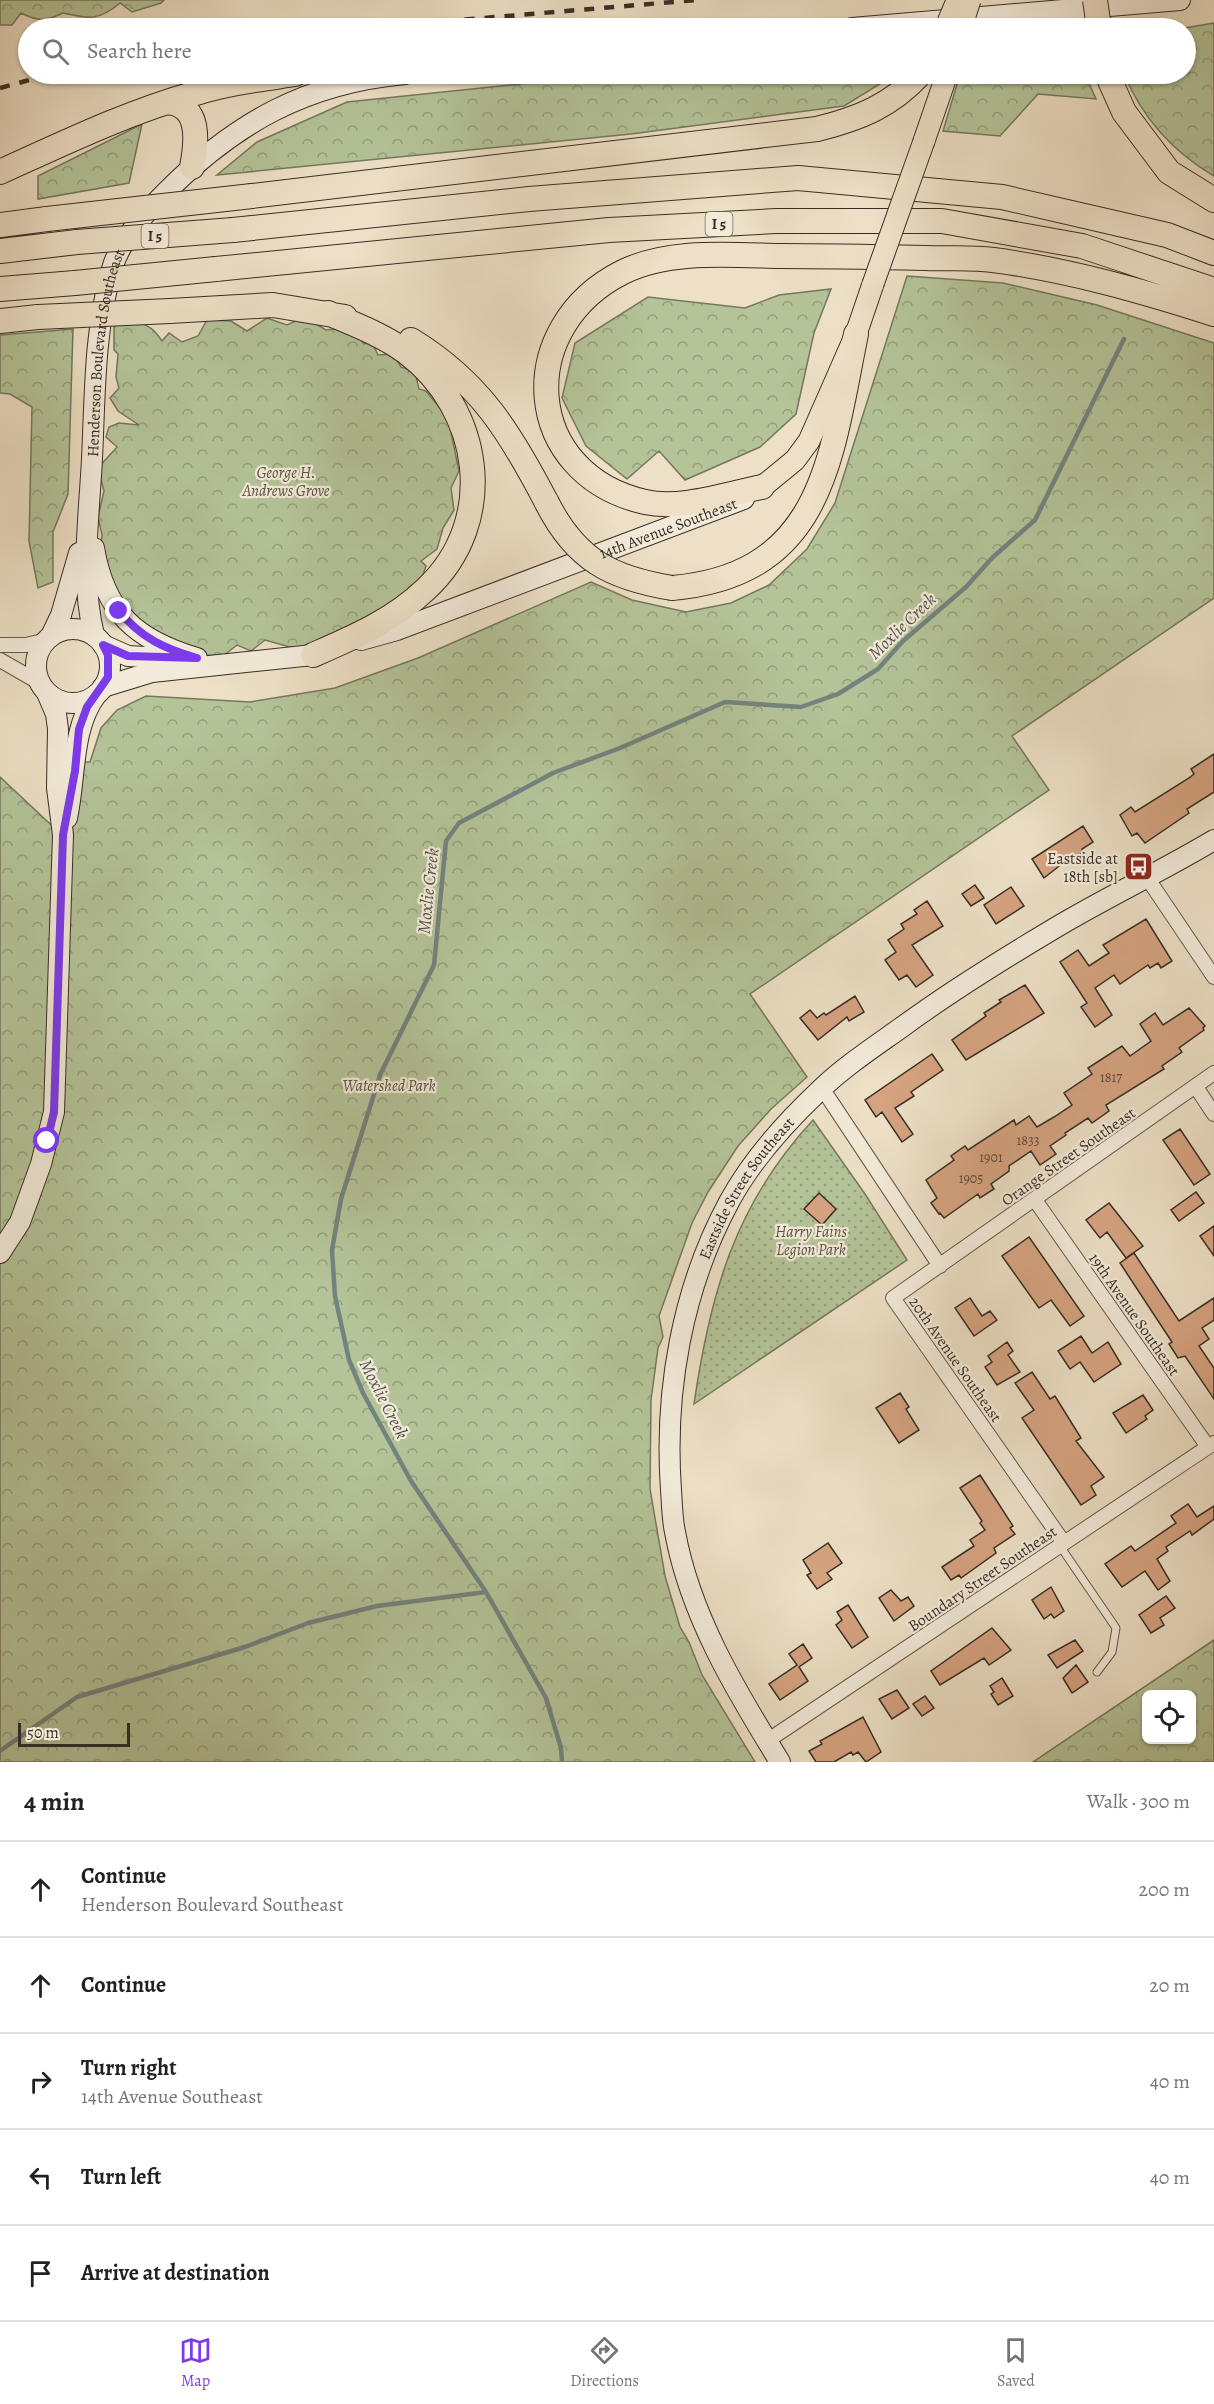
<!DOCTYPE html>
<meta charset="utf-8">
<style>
:root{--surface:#fff;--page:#f2f2f2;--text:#202124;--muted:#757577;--line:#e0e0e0;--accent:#7c3aed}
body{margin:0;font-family:Alegreya,serif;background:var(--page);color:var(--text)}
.controls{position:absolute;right:18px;bottom:18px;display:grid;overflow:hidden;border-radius:9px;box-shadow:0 2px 4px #0004}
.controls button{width:54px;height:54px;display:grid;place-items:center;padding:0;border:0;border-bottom:2px solid var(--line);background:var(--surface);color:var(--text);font:30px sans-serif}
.scale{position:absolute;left:18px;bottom:15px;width:112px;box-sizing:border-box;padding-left:6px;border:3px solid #382e25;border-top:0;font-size:16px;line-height:21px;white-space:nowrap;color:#382e25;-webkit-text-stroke:4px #f3ebda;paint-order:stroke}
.stop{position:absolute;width:18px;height:18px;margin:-14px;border:4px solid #7c3aed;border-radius:50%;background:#fff}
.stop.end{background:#7c3aed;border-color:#fff;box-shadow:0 2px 6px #0008}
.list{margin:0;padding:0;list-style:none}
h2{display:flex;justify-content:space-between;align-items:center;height:78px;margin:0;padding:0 24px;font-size:26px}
h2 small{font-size:20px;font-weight:400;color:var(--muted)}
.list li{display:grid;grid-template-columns:39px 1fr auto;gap:18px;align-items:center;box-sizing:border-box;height:96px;padding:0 24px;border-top:2px solid var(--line)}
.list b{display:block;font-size:22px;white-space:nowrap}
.list p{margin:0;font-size:20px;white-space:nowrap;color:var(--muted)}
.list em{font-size:20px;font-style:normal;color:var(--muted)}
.icon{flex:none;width:33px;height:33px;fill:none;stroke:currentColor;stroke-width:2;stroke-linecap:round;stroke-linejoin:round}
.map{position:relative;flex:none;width:1214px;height:1762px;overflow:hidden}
.search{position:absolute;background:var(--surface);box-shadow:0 2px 4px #0004;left:18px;right:18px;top:18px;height:66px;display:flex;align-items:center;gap:15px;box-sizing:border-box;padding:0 21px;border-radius:33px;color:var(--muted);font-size:22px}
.sheet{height:558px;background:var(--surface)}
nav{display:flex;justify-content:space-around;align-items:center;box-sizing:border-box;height:84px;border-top:2px solid var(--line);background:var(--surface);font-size:16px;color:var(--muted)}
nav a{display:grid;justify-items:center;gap:3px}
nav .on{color:var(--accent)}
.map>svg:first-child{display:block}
.grass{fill:url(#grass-dots);stroke:#76785e;stroke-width:1.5}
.forest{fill:url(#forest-crowns);stroke:#76785e;stroke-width:1.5;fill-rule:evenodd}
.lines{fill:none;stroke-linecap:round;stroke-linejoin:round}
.stream{stroke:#738380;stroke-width:4.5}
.building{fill:#d6a381;stroke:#382e25;stroke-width:1.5}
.lane-casing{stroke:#655a4d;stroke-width:9}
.street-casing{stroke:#655a4d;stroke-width:16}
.secondary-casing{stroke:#382e25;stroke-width:22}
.primary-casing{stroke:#382e25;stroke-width:23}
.highway-casing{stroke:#382e25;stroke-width:26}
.lane{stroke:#f3ebda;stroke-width:7}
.street{stroke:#f3ebda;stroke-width:14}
.secondary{stroke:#f3ebda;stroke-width:20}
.primary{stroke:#ede0c6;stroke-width:21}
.highway{stroke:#ede0c6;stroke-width:24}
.rail{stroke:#382e25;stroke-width:4.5;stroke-dasharray:10 10;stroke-linecap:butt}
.primary-bridge-casing{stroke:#382e25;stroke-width:23;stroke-linecap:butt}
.highway-bridge-casing{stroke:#382e25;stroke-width:26;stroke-linecap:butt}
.primary-bridge{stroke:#ede0c6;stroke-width:21}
.highway-bridge{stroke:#ede0c6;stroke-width:24}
.route{stroke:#7c3aed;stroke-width:8}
.labels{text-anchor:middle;stroke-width:4.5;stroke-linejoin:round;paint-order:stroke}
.number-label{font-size:14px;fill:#604b3c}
.shield{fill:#f3ebda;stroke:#70675b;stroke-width:1.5}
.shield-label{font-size:15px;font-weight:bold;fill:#382e25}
.street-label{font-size:16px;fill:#382e25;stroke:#f3ebda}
.park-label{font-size:16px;font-style:italic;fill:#575342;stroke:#f3ebda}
.poi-label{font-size:16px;fill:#382e25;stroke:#f3ebda;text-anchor:end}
.water-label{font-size:18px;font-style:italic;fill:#51514b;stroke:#f3ebda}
</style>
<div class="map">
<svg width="1214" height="1762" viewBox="0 0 1214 1762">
<defs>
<pattern id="grass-dots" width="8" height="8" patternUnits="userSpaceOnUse" patternTransform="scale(1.5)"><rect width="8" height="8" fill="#b4c398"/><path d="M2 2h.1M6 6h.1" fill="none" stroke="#939f7c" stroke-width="1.8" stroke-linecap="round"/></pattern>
<pattern id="forest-crowns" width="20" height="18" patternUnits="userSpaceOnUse" patternTransform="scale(1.5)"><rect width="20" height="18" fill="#b4c398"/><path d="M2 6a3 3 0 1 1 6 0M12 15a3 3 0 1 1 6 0" fill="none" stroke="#939f7c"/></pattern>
</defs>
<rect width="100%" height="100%" fill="#ede0c6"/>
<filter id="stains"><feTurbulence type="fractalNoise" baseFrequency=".00333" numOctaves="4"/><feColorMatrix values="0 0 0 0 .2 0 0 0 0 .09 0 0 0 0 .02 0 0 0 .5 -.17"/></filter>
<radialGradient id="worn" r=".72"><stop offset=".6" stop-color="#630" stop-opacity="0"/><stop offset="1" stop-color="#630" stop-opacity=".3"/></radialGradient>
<path class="grass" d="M813 1120 865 1194 907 1260 694 1404C710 1294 735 1204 813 1120Z"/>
<path class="forest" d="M0 0H164L161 3 132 12 120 3C99 21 89 19 63 13 46 21 39 22 21 13L12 25H0Z
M1214 23V176C1173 152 1142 117 1124 74H1186L1185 28Z
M615 74H896L844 106 631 134 217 175 257 142 347 102Z
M960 74H1085L1096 99 1038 94 1000 136 943 131Z
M142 124 129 183 38 199V176Z
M907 276 1003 283 1097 305 1214 343V598L1012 736 1049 790 750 994 807 1077 771 1109 738 1146 708 1192 692 1223 659 1316 663 1337 658 1348 651 1400 650 1489 665 1576 680 1627 689 1642 702 1675 755 1762H0V777L62 835 77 762H90L101 728 117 710 146 696 250 702 335 688 418 658 591 582 632 600 686 612 731 603 769 585 807 549 835 503Z
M831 289 814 333 796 414 760 447 685 480 659 451 627 479 586 446 562 398 575 343 648 297 745 308 779 295Z
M304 317 326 330 351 327 364 344 372 342 378 355 393 354 401 367 415 372 419 389 426 391 448 418 459 471 451 488 454 510 443 528 437 549 421 561 426 566 416 595 322 642 297 649 265 640 251 651 237 645 223 656 207 655 169 641 133 616 103 572 100 551 102 535 98 517 104 491 98 468 117 447 106 437 109 427 119 423 139 425 118 411 110 398 119 388 116 377 118 354 114 350V327L126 320C143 323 152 325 162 341L169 333 182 342 198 336 207 320 231 321 247 331 267 318 287 325Z
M73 329 68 494 53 532V582L38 588 29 541 32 407 10 394 0 393V335Z
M1214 1640V1762H1033ZM1146 1694H1192V1740H1146Z"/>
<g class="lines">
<path class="stream" d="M0 1751 77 1697 245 1647 308 1623 377 1606 486 1592
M562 1762 561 1748 546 1698 486 1592 411 1481 363 1393 349 1360 335 1296 332 1250 341 1199 380 1075 434 965 446 841 459 823 553 773 620 748 725 702 801 707 838 694 878 669 903 641 966 587 992 558 1035 520 1124 339"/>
</g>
<path class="building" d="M1214 754V792L1187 809 1189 813 1145 843 1137 833 1132 836 1120 815 1131 807 1135 812 1189 778 1194 774 1191 769Z
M1083 826 1093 842 1082 849 1083 852 1074 859 1072 856 1044 878 1032 859Z
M975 885 984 898 971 906 962 894Z
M1011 887 1024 906 996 924 984 905Z
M927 901 943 926 912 945 933 975 916 987 907 975 899 980 885 960 896 952 888 940 904 929 901 924 917 914 914 910Z
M1146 919 1172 961 1161 968 1158 963 1150 968 1148 965 1120 984 1114 975 1095 988 1112 1015 1095 1027 1081 1007 1087 1003 1060 962 1078 950 1089 966 1109 953 1103 945Z
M1025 985 1044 1013 966 1060 952 1040 986 1016 984 1013 1001 1002 999 1000Z
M855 996 864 1012 849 1021 847 1017 818 1040 800 1018 810 1010 817 1018 824 1013 826 1015Z
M1189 1008 1205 1026 1203 1028 1204 1030 1179 1048 1182 1052 1162 1066 1164 1069 1106 1105 1109 1111 1092 1123 1088 1118 1065 1133 1066 1135 1050 1146 1056 1154 1040 1165 1031 1151 1009 1166V1171L991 1184 994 1189 980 1198 978 1194 944 1218 940 1213 939 1214 931 1203 937 1198 926 1180 954 1160 951 1156 965 1146 968 1150 1014 1120 1016 1125 1029 1116 1037 1127 1054 1117 1072 1105 1064 1093 1092 1074 1088 1068 1122 1046 1130 1056 1151 1041 1140 1024 1155 1013 1163 1025Z
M932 1054 943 1070 911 1092 914 1096 895 1108 913 1134 902 1142 882 1112 876 1117 865 1100Z
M1180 1129 1210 1174 1194 1185 1163 1140Z
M1196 1192 1204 1203 1179 1221 1171 1210Z
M819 1193 836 1209 822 1225 804 1209Z
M1109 1203 1143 1246 1126 1258 1107 1232 1100 1238 1086 1220Z
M1214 1226V1256L1200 1236Z
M1029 1237 1084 1316 1070 1326 1051 1300 1039 1308 1002 1256Z
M1134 1253 1179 1321 1214 1298V1320L1202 1328 1209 1339 1199 1346 1214 1368V1399L1185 1356 1178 1358 1169 1344 1172 1342 1120 1263Z
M970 1298 982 1316 990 1311 997 1320 974 1336 955 1308Z
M1081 1336 1092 1353 1108 1342 1121 1364 1094 1382 1080 1362 1070 1369 1058 1351Z
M1007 1342 1013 1351 1008 1355 1020 1372 997 1385 985 1367 992 1362 988 1356Z
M1032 1372 1050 1399 1055 1396 1081 1438 1076 1441 1104 1477 1091 1486 1096 1495 1081 1505 1022 1418 1034 1410 1015 1383Z
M900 1393 909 1407 906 1409 919 1430 899 1443 876 1408Z
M1143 1395 1153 1410 1145 1416 1147 1419 1126 1433 1113 1413Z
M980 1475 1013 1526 1010 1528 1015 1534 994 1548 996 1553 961 1578 959 1575 951 1580 942 1567 974 1546 970 1540 985 1530 980 1523 982 1521 960 1488Z
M1188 1504 1197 1517 1214 1506V1519L1192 1535 1190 1531 1166 1547 1168 1551 1157 1559 1170 1581 1158 1590 1145 1571 1122 1587 1105 1564 1131 1546 1135 1551 1176 1523 1171 1516Z
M828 1543 842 1563 827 1573 832 1579 817 1589 807 1575 811 1573 803 1560Z
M1051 1587 1064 1611 1054 1618 1051 1614 1044 1619 1032 1600Z
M891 1590 901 1601 908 1597 914 1606 894 1621 879 1598Z
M1166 1596 1175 1608 1160 1618 1164 1625 1151 1633 1139 1615Z
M848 1605 868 1637 852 1648 836 1625 842 1620 837 1612Z
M992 1628 1011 1650 989 1665 984 1658 940 1685 931 1671Z
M1075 1640 1083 1651 1057 1668 1048 1655Z
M803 1644 812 1658 799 1667 808 1681 780 1700 769 1684 797 1665 789 1654Z
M1076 1665 1088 1682 1072 1693 1063 1678Z
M1002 1678 1013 1696 998 1705 991 1694 994 1692 990 1686Z
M897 1690 909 1708 892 1719 879 1699Z
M925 1696 934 1708 922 1716 913 1704Z
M863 1717 881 1752 866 1762 858 1752 853 1755 851 1752 834 1762H816L809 1751 822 1744 820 1741Z"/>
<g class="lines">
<defs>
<path id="lane" d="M1060 1546 1116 1628 1112 1652 1097 1672"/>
<path id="street" d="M0 645H26L47 640
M0 660 40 683
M1148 879 1214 977
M1196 1087 1214 1114
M822 1088 940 1266
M1035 1200 1208 1447
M1064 1543 893 1298 1214 1073
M767 1741 1214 1443"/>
<g id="secondary">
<path d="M852 28 1180 0"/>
<path d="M94 548C105 613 136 640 197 658"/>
<circle cx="73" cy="666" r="37"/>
<path id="s1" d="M94 635C80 578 89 518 92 459 95 397 94 330 112 269 120 240 145 213 166 192 235 123 306 83 405 74"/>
<path d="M51 636 61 615 79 553"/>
<path id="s2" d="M361 640 397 630 744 499"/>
<path d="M103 645 128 656 179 659"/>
<path d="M103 687 152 672 313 655 327 650"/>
<path d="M67 818C76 777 71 729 96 695"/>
<path d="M0 1253 20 1222 41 1164 54 1112 63 835 57 788 58 729 56 714 47 693"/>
<path id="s3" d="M780 1762C736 1691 690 1615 675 1532 672 1518 672 1503 671 1490 664 1392 682 1289 729 1202 752 1159 785 1123 820 1090 845 1066 874 1047 902 1027 951 991 1003 959 1055 928 1107 897 1162 871 1214 840"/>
</g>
<path id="primary" d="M924 141 947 74
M762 487 795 460 809 441 856 334 873 284"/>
<path id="highway" d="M1107 74 1124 112 1169 172 1214 200
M167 102C201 105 197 141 192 167
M0 172C64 143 128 112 196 93 228 83 262 79 295 74
M252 196 817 129C858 119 891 106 920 74
M0 225 47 219
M233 230 529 199 798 178 1002 197 1167 235 1214 253
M0 251 77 242
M216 269 609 230 776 221H942L1082 246 1214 290
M0 289 75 283
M170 311 273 305 345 317
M0 321 38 317
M411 340C480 382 511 434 547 503
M762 487C726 494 681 510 645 502 522 474 513 327 623 272 669 249 731 255 781 256 830 256 878 257 926 258 948 259 971 257 993 260 1069 270 1142 291 1214 314
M672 588C824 575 831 457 856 334
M313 655C354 637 394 620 426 589 499 521 482 409 406 352 383 335 354 324 328 313"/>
</defs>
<use href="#lane" class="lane-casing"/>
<use href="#street" class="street-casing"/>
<use href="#secondary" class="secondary-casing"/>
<use href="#primary" class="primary-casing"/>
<use href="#highway" class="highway-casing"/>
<use href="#lane" class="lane"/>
<use href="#street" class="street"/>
<use href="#secondary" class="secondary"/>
<use href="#primary" class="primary"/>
<use href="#highway" class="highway"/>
<path class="rail" d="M365 28 697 0
M0 88 51 74"/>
<defs>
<path id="primary-bridge" d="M961 28 970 0
M873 284 924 141"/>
<path id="highway-bridge" d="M1095 0 1099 28
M947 28 959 0
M47 219 252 196
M77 242 233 230
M75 283 216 269
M38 317 170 311
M547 503C576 560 611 578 672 588"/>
</defs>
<use href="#primary-bridge" class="primary-bridge-casing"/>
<use href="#highway-bridge" class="highway-bridge-casing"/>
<use href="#primary-bridge" class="primary-bridge"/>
<use href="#highway-bridge" class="highway-bridge"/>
</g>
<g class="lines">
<path class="route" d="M47 1141 54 1112 63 835 75 771 79 729 87 707 108 677V655L103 645 128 656 197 658C165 649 141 638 119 611"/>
</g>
<defs>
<symbol id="bus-square" viewBox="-11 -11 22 22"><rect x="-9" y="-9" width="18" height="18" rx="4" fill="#8f2418" stroke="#f3ebda"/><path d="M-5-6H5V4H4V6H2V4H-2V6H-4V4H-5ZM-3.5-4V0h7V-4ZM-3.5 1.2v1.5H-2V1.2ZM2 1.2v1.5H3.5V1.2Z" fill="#fff"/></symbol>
</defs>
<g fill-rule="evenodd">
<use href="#bus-square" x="1122" y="850" width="33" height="33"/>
</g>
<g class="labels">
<g class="number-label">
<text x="1111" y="1082">1817</text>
<text x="1028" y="1145">1833</text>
<text x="991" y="1162">1901</text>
<text x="971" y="1183">1905</text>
</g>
<g class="shield">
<rect x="705.5" y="212" width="27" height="24" rx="4.5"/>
<rect x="141.5" y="224" width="27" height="24" rx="4.5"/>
</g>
<g class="shield-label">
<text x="719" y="229">I 5</text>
<text x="155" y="241">I 5</text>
</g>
<g class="street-label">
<text dy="6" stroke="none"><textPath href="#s1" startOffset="284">Henderson Boulevard Southeast</textPath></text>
<text dy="6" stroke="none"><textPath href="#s2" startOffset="327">14th Avenue Southeast</textPath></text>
<text transform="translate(1068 1156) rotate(-35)" y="6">Orange Street Southeast</text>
<text dy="6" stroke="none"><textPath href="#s3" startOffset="615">Eastside Street Southeast</textPath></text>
<text transform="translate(1135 1314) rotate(55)" y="6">19th Avenue Southeast</text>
<text transform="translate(956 1359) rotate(55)" y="6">20th Avenue Southeast</text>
<text transform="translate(982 1578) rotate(-34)" y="6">Boundary Street Southeast</text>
</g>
<g class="park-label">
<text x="286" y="478">George H.<tspan x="286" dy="18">Andrews Grove</tspan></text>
<text x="389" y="1091">Watershed Park</text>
<text x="811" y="1237">Harry Fains<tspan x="811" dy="18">Legion Park</tspan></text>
</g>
<g class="poi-label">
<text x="1118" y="864">Eastside at<tspan x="1118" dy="18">18th [sb]</tspan></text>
</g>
<g class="water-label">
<text transform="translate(902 626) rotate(-44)" y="6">Moxlie Creek</text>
<text transform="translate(428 891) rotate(-84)" y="6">Moxlie Creek</text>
<text transform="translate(384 1399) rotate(63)" y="6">Moxlie Creek</text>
</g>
</g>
<rect width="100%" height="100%" filter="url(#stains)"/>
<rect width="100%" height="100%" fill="url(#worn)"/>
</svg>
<div class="controls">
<button><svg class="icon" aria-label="locate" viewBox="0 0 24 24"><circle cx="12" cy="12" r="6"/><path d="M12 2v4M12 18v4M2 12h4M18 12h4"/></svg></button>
</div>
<div class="scale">50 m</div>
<div class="stop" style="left:47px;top:1141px"></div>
<div class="stop end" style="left:119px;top:611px"></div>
<div class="search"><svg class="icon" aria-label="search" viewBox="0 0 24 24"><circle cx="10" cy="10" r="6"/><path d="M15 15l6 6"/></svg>Search here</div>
</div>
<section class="sheet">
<h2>4 min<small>Walk · 300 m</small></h2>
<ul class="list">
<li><svg class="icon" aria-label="ahead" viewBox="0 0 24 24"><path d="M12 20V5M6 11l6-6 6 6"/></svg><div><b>Continue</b><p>Henderson Boulevard Southeast</p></div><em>200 m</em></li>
<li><svg class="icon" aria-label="ahead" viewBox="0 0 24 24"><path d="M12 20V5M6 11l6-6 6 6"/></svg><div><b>Continue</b></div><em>20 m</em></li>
<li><svg class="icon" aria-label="right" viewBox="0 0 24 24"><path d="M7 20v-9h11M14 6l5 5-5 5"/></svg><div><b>Turn right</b><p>14th Avenue Southeast</p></div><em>40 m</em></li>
<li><svg class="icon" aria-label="left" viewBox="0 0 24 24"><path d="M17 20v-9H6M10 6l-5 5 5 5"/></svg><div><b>Turn left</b></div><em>40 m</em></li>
<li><svg class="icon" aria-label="arrive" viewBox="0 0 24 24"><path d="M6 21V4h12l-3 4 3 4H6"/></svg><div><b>Arrive at destination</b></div></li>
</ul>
</section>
<nav>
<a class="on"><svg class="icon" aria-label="map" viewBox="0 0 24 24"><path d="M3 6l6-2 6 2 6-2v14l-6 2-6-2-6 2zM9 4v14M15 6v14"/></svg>Map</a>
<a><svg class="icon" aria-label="directions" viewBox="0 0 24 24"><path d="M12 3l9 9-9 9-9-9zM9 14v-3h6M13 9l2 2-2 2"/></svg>Directions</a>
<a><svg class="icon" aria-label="saved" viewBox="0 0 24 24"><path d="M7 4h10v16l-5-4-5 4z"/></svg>Saved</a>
</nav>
